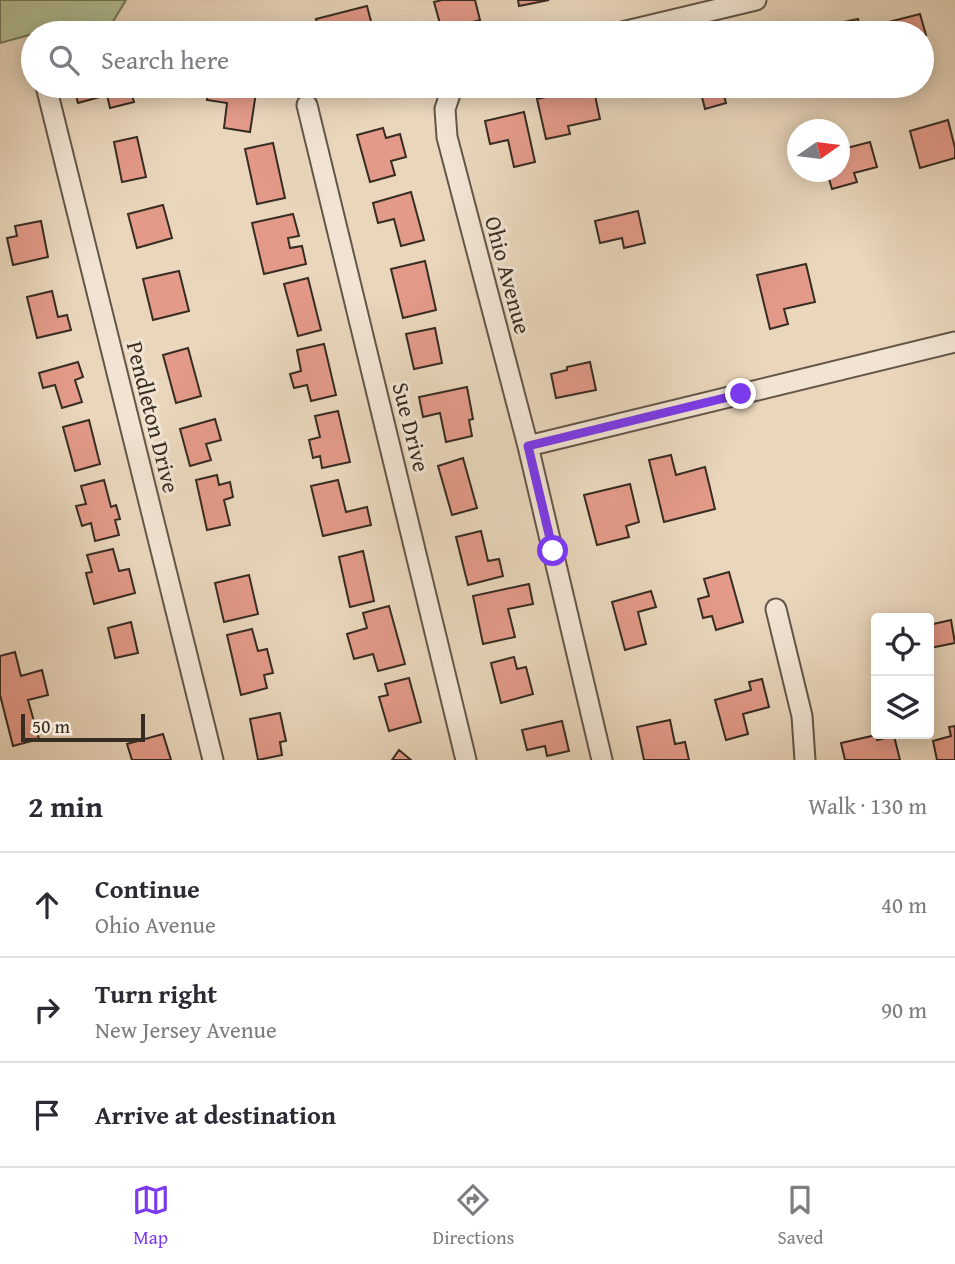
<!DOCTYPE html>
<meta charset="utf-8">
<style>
:root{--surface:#fff;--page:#f2f2f3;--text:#2b2b33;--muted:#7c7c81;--line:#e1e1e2;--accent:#7c3aed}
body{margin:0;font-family:"Gentium Book Plus",serif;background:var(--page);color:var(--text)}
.controls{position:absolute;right:21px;bottom:21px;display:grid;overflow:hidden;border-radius:7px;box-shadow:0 4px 18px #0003}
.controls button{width:63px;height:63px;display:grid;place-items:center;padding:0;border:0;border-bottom:2px solid var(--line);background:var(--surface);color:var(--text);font:35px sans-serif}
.compass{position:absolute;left:787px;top:119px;width:63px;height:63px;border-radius:50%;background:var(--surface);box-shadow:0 4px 18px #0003;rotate:76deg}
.scale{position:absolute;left:21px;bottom:18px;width:124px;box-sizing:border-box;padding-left:7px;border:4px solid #372c22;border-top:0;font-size:19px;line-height:24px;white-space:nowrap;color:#372c22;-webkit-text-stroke:5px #f1e4d3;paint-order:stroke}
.stop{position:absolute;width:21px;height:21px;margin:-16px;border:5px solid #7c3aed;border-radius:50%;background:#fff}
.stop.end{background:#7c3aed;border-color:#fff;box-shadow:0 2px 7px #0008}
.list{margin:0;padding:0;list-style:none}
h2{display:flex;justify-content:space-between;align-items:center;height:91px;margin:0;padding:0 28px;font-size:30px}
h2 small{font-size:23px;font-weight:400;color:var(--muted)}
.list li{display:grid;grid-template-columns:46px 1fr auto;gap:21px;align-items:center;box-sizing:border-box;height:105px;padding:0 28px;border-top:2px solid var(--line)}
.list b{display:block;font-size:26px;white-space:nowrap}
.list p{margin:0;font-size:23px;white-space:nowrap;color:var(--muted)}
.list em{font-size:23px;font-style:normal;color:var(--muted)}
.icon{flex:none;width:38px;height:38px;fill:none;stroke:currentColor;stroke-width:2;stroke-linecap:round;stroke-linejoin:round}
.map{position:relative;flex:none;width:955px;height:760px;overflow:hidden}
.search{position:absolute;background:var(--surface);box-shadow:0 4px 18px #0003;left:21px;right:21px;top:21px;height:77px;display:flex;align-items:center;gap:18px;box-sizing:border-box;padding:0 24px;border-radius:38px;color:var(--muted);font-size:26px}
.sheet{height:406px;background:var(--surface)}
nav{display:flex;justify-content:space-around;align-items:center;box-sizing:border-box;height:98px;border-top:2px solid var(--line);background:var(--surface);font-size:19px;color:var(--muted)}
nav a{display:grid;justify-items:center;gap:4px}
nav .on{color:var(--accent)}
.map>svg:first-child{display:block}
.green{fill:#b1bf94;stroke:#74765b;stroke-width:2}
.building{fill:#e39a88;stroke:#372c22;stroke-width:2}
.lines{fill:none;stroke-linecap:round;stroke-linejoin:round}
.minor-casing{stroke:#645648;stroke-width:23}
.minor{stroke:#f1e4d3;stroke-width:19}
.route{stroke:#7c3aed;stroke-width:9}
.labels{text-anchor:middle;stroke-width:6;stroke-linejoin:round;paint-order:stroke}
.street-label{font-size:23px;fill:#372c22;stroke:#f1e4d3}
</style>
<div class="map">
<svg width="955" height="760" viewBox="0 0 955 760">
<rect width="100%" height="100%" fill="#e9d6bb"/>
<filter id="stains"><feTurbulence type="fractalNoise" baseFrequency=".00286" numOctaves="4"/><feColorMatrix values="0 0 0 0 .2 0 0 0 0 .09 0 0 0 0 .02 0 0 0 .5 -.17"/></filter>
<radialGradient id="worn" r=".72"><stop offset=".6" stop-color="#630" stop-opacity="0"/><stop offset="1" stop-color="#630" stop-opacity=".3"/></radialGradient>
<path class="green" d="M0 0H126L106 33H85L55 28 0 43Z"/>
<path class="building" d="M442 0H475L480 20 442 31 434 2Z
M518 0H549L519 6Z
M367 6 373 29 366 30 367 33H319L316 19Z
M920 14 926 35 922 36V33H883L881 24Z
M858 19 861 33H841L839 23Z
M86 86H129L134 102 110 108 107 95 78 103 74 89Z
M209 86H257L250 132 224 128 227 103 207 100Z
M593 86 600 119 568 126 570 134 546 139 537 99Z
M683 86H732L722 88 726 103 705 109 701 93 686 97Z
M524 112 535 162 514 167 508 140 490 144 485 121Z
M948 120 955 148V158L920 168 910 131Z
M383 128 386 138 400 134 406 157 391 161 395 175 370 182 357 135Z
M137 137 146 177 122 182 114 142Z
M870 142 877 167 854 173 857 182 832 189 827 172H839V150Z
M273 143 285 198 257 204 245 149Z
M411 192 424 240 401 246 394 219 378 223 373 203Z
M163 205 172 238 137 248 128 214Z
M638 211 645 243 624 248 622 238 600 243 595 221Z
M293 214 299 236 288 238 290 248 302 246 306 264 264 274 252 223Z
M41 221 48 257 13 265 7 238 17 236 15 226Z
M425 261 436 310 403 318 391 269Z
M806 264 815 302 784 309 788 324 770 329 757 275Z
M179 271 189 311 153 320 143 279Z
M308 278 321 330 298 336 284 284Z
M52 291 58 317 67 315 71 330 37 338 27 297Z
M435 328 442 363 414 369 406 334Z
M324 344 336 395 311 401 307 385 294 388 290 374 301 371 297 350Z
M188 348 201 396 176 403 163 355Z
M78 362 83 377 75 380 82 402 62 408 55 385 43 388 39 373Z
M590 362 596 390 556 398 551 374 567 370V367Z
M467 387 473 419 469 420 472 436 446 442 440 413 423 417 419 397Z
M338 411 350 462 322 468 320 456 313 458 309 440 320 437 315 416Z
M215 419 221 440 206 444 211 460 190 466 180 429Z
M89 420 100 464 75 471 63 427Z
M671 455 676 475 705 467 715 509 664 522 649 460Z
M463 458 477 508 452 515 438 466Z
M217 475 219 485 230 482 233 497 224 500 230 525 207 530 196 480Z
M104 480 111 507 116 505 120 519 115 520 119 535 95 541 91 523 82 526 76 506 86 504 81 486Z
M338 480 346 512 367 507 371 525 323 536 311 486Z
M630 484 639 522 626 526 629 537 597 545 584 495Z
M481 531 488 561 499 559 503 576 468 585 456 537Z
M113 549 119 571 129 569 135 593 94 604 86 573 92 572 87 555Z
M363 551 374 601 350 607 339 557Z
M729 572 743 622 716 630 712 616 703 618 698 599 709 596 704 579Z
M249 575 258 614 224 622 215 583Z
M529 584 533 604 508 609 515 637 483 644 473 596Z
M651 591 656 607 638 612 646 644 625 650 612 602Z
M389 606 405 664 378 671 373 654 354 659 347 634 367 628 363 613Z
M951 620 955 643 930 648 929 625Z
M131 622 138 653 115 658 108 628Z
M252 629 258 651 267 649 273 673 264 675 267 688 241 695 227 635Z
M15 652 21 676 42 670 48 695 28 700 39 739 13 746 0 695V656Z
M514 657 517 669 526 667 533 694 501 703 491 663Z
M409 678 421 722 389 731 379 697 388 695 385 684Z
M762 679 769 707 743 714 748 734 726 740 715 700 751 690 749 682Z
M280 713 286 741 280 742 282 755 258 760 250 719Z
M670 720 675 744 685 742 689 760H644L637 727Z
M562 721 569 751 547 756 545 746 527 750 522 730Z
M955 726V760H937L933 741 951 736 949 727Z
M163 734 171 760H132L127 744Z
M876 735 877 740 894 736 900 760H845L841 743Z
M399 750 411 760H392Z"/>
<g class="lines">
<defs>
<path id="minor" d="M618 33 756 0
M46 86 213 760
M454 86 452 88 445 109 447 137 528 446 602 760
M307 105 466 760
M528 446 955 342
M776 609 802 716 805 760"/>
</defs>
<use href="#minor" class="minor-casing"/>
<use href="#minor" class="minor"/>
</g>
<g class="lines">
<path class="route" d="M553 551 528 446 741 394"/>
</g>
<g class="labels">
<g class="street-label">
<text transform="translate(508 275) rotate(75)" y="8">Ohio Avenue</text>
<text transform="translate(153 417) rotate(76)" y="8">Pendleton Drive</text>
<text transform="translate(411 427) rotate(76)" y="8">Sue Drive</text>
</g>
</g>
<rect width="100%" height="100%" filter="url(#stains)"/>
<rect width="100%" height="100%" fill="url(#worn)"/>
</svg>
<div class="controls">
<button><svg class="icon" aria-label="locate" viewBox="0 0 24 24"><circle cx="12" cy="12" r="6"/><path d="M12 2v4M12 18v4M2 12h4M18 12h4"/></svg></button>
<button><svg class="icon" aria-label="layers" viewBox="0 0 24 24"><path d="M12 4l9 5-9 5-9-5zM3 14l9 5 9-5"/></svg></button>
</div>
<svg class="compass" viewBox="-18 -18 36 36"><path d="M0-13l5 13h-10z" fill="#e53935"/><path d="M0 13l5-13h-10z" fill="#7c7c81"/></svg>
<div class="scale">50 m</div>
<div class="stop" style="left:553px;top:551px"></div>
<div class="stop end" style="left:741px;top:394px"></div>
<div class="search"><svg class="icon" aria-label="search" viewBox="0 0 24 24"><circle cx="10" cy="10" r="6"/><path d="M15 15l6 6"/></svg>Search here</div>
</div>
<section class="sheet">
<h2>2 min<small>Walk · 130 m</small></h2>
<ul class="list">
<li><svg class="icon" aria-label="ahead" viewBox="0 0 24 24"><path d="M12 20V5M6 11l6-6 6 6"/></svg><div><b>Continue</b><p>Ohio Avenue</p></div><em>40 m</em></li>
<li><svg class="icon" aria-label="right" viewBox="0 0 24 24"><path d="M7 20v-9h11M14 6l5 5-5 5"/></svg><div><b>Turn right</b><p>New Jersey Avenue</p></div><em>90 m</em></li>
<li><svg class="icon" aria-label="arrive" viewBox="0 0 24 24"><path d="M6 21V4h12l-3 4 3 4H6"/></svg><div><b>Arrive at destination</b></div></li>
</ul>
</section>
<nav>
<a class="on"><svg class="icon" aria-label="map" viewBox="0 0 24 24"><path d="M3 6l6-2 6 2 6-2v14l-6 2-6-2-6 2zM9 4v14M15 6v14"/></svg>Map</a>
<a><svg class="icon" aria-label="directions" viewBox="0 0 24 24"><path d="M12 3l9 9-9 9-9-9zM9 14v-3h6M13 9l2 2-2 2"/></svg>Directions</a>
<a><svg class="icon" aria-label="saved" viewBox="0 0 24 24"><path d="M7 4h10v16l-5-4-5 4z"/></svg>Saved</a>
</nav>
